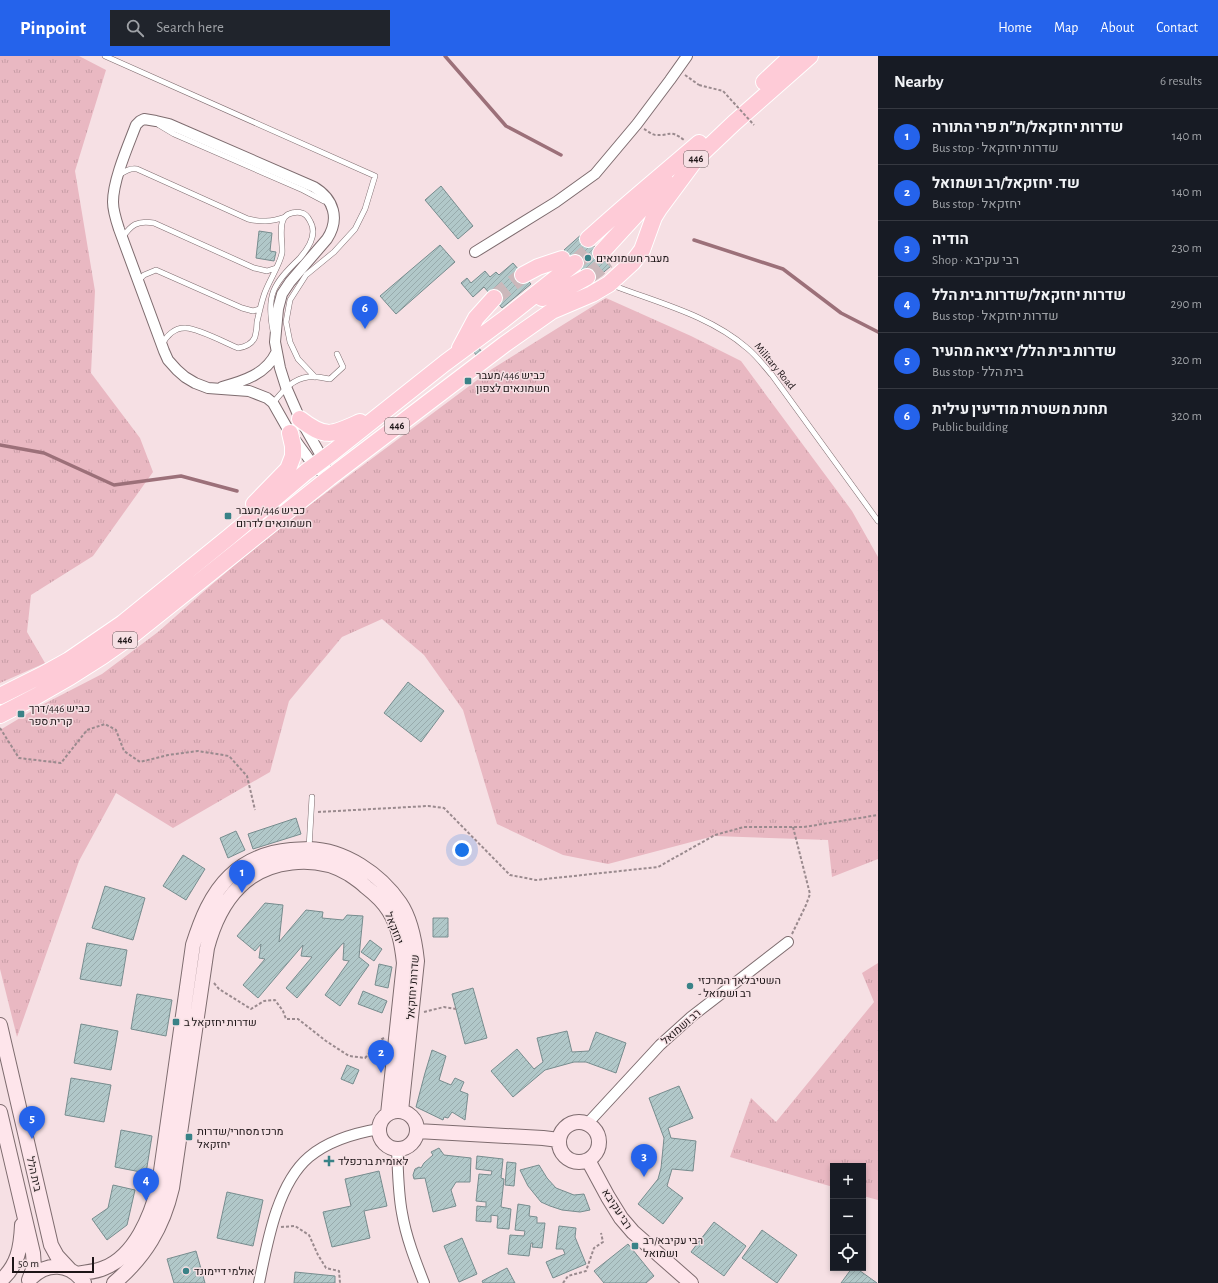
<!DOCTYPE html>
<html lang="en">
<head>
<meta charset="utf-8">
<style>
	:root { --surface:#171b24; --page:#20242c; --text:#f1f3f6; --muted:#9ea1a6; --line:#363941; --accent:#2563eb }
	body { margin:0; font-family:"Alegreya Sans",Heebo,sans-serif; background:var(--page); color:var(--text) }
	.controls { position:absolute; right:12px; bottom:12px; display:grid; overflow:hidden; border-radius:0px; box-shadow:0 2px 6px #0003 }
	.controls button { width:36px; height:36px; display:grid; place-items:center; padding:0; border:0; border-bottom:1px solid var(--line); background:var(--surface); color:var(--text); font:20px sans-serif }
	.scale { position:absolute; left:12px; bottom:10px; width:82px; box-sizing:border-box; padding-left:4px; border:2px solid #1e1618; border-top:0; font-size:11px; line-height:14px; white-space:nowrap; color:#1e1618; -webkit-text-stroke:3px #f6e0e4; paint-order:stroke }
	.you { position:absolute; left:462px; top:794px; width:14px; height:14px; margin:-10px; border:3px solid #fff; border-radius:50%; background:#1a73e8; box-shadow:0 0 0 6px #1a73e833 }
	.badge { display:grid; place-items:center; width:26px; height:26px; border-radius:50%; background:var(--accent); color:#fff; font-size:13px; font-weight:700 }
	.pin { position:absolute; translate:-50% -33px; filter:drop-shadow(0 1px 2px #0008) }
	.pin::after { content:''; position:absolute; top:21px; width:14px; height:12px; background:inherit; clip-path:polygon(0 0,100% 0,50% 100%) }
	.list { margin:0; padding:0; list-style:none }
	h2 { display:flex; justify-content:space-between; align-items:center; height:52px; margin:0; padding:0 16px; font-size:17px }
	h2 small { font-size:13px; font-weight:400; color:var(--muted) }
	.list li { display:grid; grid-template-columns:26px 1fr auto; gap:12px; align-items:center; box-sizing:border-box; height:56px; padding:0 16px; border-top:1px solid var(--line) }
	.list b { display:block; font-size:15px; white-space:nowrap }
	.list p { margin:0; font-size:13px; white-space:nowrap; color:var(--muted) }
	.list em { font-size:13px; font-style:normal; color:var(--muted) }
	.icon { flex:none; width:22px; height:22px; fill:none; stroke:currentColor; stroke-width:2; stroke-linecap:round; stroke-linejoin:round }
	.map { position:relative; flex:none; width:878px; height:1227px; overflow:hidden }
	header { display:flex; align-items:center; gap:24px; box-sizing:border-box; height:56px; padding:0 20px; background:var(--accent); color:#fff }
	header strong { font-size:19px }
	nav { display:flex; gap:22px; margin-inline-start:auto; font-size:14px }
	.search { width:280px; height:36px; background:var(--page); display:flex; align-items:center; gap:10px; box-sizing:border-box; padding:0 14px; border-radius:0px; color:var(--muted); font-size:15px }
	main { display:flex }
	aside { flex:1; background:var(--surface) }
	.map>svg:first-child { display:block }
	.grass { fill:url(#grass-tufts) }
	.lines { fill:none; stroke-linecap:round; stroke-linejoin:round }
	.stream { stroke:#9c7079; stroke-width:3.5 }
	.building { fill:url(#building-hatch); stroke:#778c8e }
	.primary-tunnel { stroke:#cbb8bb; stroke-width:16; stroke-dasharray:16 8; stroke-linecap:butt }
	.lane-casing { stroke:#7e6c6f; stroke-width:6 }
	.street-casing { stroke:#7e6c6f; stroke-width:12 }
	.secondary-casing { stroke:#7e6c6f; stroke-width:16 }
	.primary-casing { stroke:#fff; stroke-width:18 }
	.path { stroke:#9a8a8e; stroke-width:2; stroke-dasharray:3 2; stroke-linecap:butt }
	.lane { stroke:#fff; stroke-width:5 }
	.street { stroke:#fff; stroke-width:10 }
	.secondary { stroke:#fee5eb; stroke-width:14 }
	.primary { stroke:#fecbd7; stroke-width:16 }
	.path-bridge { stroke:#9a8a8e; stroke-width:2; stroke-dasharray:3 2; stroke-linecap:butt }
	.poi-dot { fill:#398287; stroke:#f6e0e4; stroke-width:1.5 }
	.labels { text-anchor:middle; dominant-baseline:central; stroke-width:3; stroke-linejoin:round; paint-order:stroke }
	.shield { fill:#f6e0e4; stroke:#5f5355; stroke-width:1 }
	.shield-label { font-size:10px; font-weight:bold; fill:#1e1618 }
	.poi-label { font-size:11px; fill:#1e1618; stroke:#f6e0e4; text-anchor:start }
	.street-label { font-size:11px; fill:#1e1618; stroke:#f6e0e4 }
</style>
</head>
<body>
<header>
<strong>Pinpoint</strong>
<div class="search"><svg class="icon" aria-label="search" viewBox="0 0 24 24"><circle cx="10" cy="10" r="6"/><path d="M15 15l6 6"/></svg>Search here</div>
<nav><a>Home</a><a>Map</a><a>About</a><a>Contact</a></nav>
</header>
<main>
<div class="map">
<svg width="878" height="1227" viewBox="0 0 878 1227">
	<defs>
		<pattern id="grass-tufts" width="24" height="20" patternUnits="userSpaceOnUse"><rect width="24" height="20" fill="#e9b8c2"/><path d="M3 7l-1-3M5 7V3M7 7l1-3M15 17l-1-3M17 17v-4M19 17l1-3" fill="none" stroke="#c79da6"/></pattern>
		<pattern id="building-hatch" width="6" height="6" patternUnits="userSpaceOnUse"><rect width="6" height="6" fill="#b1c8c9"/><path d="M-1 1l2-2M0 6l6-6M5 7l2-2" fill="none" stroke="#98abac"/></pattern>
	</defs>
	<rect width="100%" height="100%" fill="#f6e0e4"/>
	<path class="grass" d="M0,0H79L106,14L75,115L95,235L91,317L140,382L153,416L93,500L31,539L27,576L45,607L0,627Z
		M606,242L691,280L741,305L852,455L878,501V803L832,821L828,784L714,780L608,808L563,799L497,768L463,654L424,599L382,563L342,581L289,645L270,716L173,772L116,737L79,805L17,981L0,913V674L40,650L102,618L158,576L210,530L279,472L492,313Z
		M878,907V1144L863,1140V1110H833V1131L730,1101L751,1042L776,1066L874,946L862,917Z"/>
	<g class="lines">
		<path class="stream" d="M445,0L506,70L561,99
			M694,184L783,213L841,257L878,276
			M0,389L44,397L114,429L181,420L237,435"/>
	</g>
	<path class="building" d="M441,130L473,170L458,183L425,144Z
		M259,175L272,177L270,195L276,196L274,205L256,202Z
		M583,177L611,210L592,226L564,194Z
		M440,189L455,206L396,258L380,240Z
		M513,207L531,228L502,252L484,231L473,241L461,227L467,222L471,227L485,215L490,221L496,216L499,219Z
		M478,291L482,296L477,300L473,295Z
		M408,626L444,655L421,686L384,657Z
		M296,762L301,778L253,793L248,778Z
		M236,775L245,794L228,802L220,782Z
		M183,799L205,813L186,844L163,830Z
		M105,830L145,842L133,884L92,872Z
		M265,847L283,849L279,886L306,854L323,856L322,862L343,864L347,859L363,860L359,901L369,909L340,950L325,939L349,905L343,904L344,887L342,888L297,942L286,932L312,901L301,900L303,889L258,942L243,929L265,903L259,902L261,888L255,895L237,880Z
		M433,862H448V881H433Z
		M370,884L382,893L374,905L361,896Z
		M87,887L127,894L121,930L80,923Z
		M379,908L392,911L388,932L375,929Z
		M473,932L487,982L465,988L452,938Z
		M363,935L387,945L382,957L358,948Z
		M137,938L172,944L166,980L131,973Z
		M81,968L118,975L111,1014L74,1007Z
		M567,975L572,996L589,995L596,976L626,987L616,1017L586,1006H574L545,1014L513,1041L491,1015L517,993L534,1013L543,1006L537,982Z
		M432,994L446,1000L439,1024L451,1029L455,1022L464,1026L460,1035L468,1038L465,1064L452,1056L448,1062L444,1061L443,1064L416,1051L425,1017Z
		M347,1009L359,1014L353,1028L341,1023Z
		M71,1022L111,1029L104,1066L65,1059Z
		M679,1030L693,1062L668,1072L671,1082L696,1085L693,1115L672,1113L667,1130L683,1142L663,1168L638,1148L658,1123L661,1112L664,1082L649,1042Z
		M121,1074L152,1080L146,1117L115,1111Z
		M439,1092L444,1099L471,1102L470,1126H456L451,1134L456,1150L433,1156L425,1122L414,1123L413,1119L415,1113L419,1111L421,1112L424,1107L433,1099L431,1096Z
		M477,1100L503,1103L501,1122L504,1123L501,1151L511,1153L509,1173L497,1172L498,1160L491,1159V1166L476,1165L477,1150L486,1151V1146L476,1145L479,1118L491,1119L492,1115L476,1113Z
		M507,1106L516,1107L514,1130L505,1129Z
		M539,1109L547,1122L556,1132L574,1139L584,1138L590,1154L580,1156L562,1154L550,1150L541,1146L528,1130L520,1114Z
		M379,1115L387,1150L364,1155L370,1182L332,1191L323,1156L351,1150L345,1123Z
		M113,1129L135,1134L127,1169L107,1184L92,1163L108,1152Z
		M227,1136L263,1144L253,1190L217,1182Z
		M518,1148L530,1150L529,1160L537,1161V1167H545L542,1192L532,1191L533,1187H531L529,1200L508,1198L510,1179L524,1180L525,1175L515,1174Z
		M714,1166L746,1190L724,1220L691,1196Z
		M559,1170L576,1172L575,1181L586,1208L553,1222L546,1206L565,1198L563,1193H556Z
		M762,1174L797,1199L777,1227L742,1202Z
		M462,1182L477,1218L459,1226L444,1190Z
		M628,1188L654,1220L646,1227H604L594,1215Z
		M196,1195L205,1227H174L167,1203Z
		M507,1212L515,1227H483L482,1225Z
		M852,1212H856L877,1227H841Z
		M295,1216L335,1220V1227H294Z"/>
	<g class="lines">
		<path class="primary-tunnel" d="M575,207L594,190
			M587,221L597,214L607,205
			M494,242L523,219"/>
		<defs>
			<path id="lane" d="M105,0L375,120L365,153L355,173L334,196L306,219L290,244L286,266L290,286L298,303L315,321
				M159,69L174,78L303,134L324,145
				M119,119C125,115 130,112 137,113L248,163C261,166 271,166 285,161
				M122,182C131,169 137,164 154,167L254,212L267,215L276,212
				M138,225L144,219L156,214L242,252L253,255L260,253
				M612,229C658,247 709,259 747,292C757,300 764,310 772,319L878,465
				M162,289C166,280 175,271 186,272C197,272 226,287 238,292C245,291 252,288 255,281C256,277 257,271 257,266C259,257 261,248 264,239C268,226 280,209 282,197C283,188 278,168 285,161C288,157 297,155 302,157C306,158 308,161 310,165C318,178 308,193 299,203C273,228 266,239 273,275
				M273,347C283,335 292,323 308,321C315,320 323,322 330,323L343,311L337,298
				M309,792L312,741"/>
			<path id="street" d="M144,63L156,65L169,68L314,131C334,143 340,163 327,183L290,226L282,238L278,253L275,286L280,312L286,331L300,363L323,403L329,422L314,410L290,377L273,347L267,342L249,335L208,332L195,327L185,321L177,314L168,304L164,295L119,173C116,164 113,155 113,146C113,124 128,90 136,69L140,65Z
				M475,196L556,146L595,118L637,68L670,24L687,0
				M222,331C244,325 266,318 276,297
				M587,1068L660,989L691,961L788,886
				M397,1092C398,1114 398,1136 402,1157C406,1181 415,1204 424,1227
				M259,1227C267,1188 277,1128 309,1101C328,1085 355,1077 379,1073"/>
			<path id="secondary" d="M0,969L51,1189L57,1200L70,1214
				M379 1074a19 19 0 1 1 38 0a19 19 0 1 1-38 0Z
				M0,1056L33,1197L34,1211L29,1224
				M559 1086a20 20 0 1 1 40 0a20 20 0 1 1-40 0Z
				M417,1075L543,1082L559,1084
				M588,1104L608,1141L621,1162L633,1176L691,1227
				M76,1218C85,1216 96,1216 104,1212C135,1200 151,1160 159,1129L193,889C201,864 211,838 230,820C247,804 268,796 291,794C297,794 303,793 309,793C345,794 380,818 400,847C411,863 415,886 417,905L401,1055
				M30,1223C46,1206 70,1206 84,1227
				M0,1225C18,1210 21,1191 22,1169
				M114,1227C145,1201 163,1171 172,1132L207,892C213,869 222,848 239,831C266,803 316,798 349,818C355,822 361,826 366,831C375,838 383,845 389,855C399,871 402,889 404,907L388,1058"/>
			<path id="primary" d="M764,26L792,0
				M588,183C624,150 662,119 699,87
				M601,197L666,126
				M523,219L538,211L562,203
				M542,242L567,232L587,221
				M460,292L476,262L494,242
				M300,363C326,383 332,379 360,366
				M254,448L288,413L293,400V390L290,377
				M0,640L42,619L69,604L123,567L229,481L306,416L333,396L445,307L503,264L575,207
				M0,659C47,636 92,609 134,578L329,422L505,288L552,255L592,238L609,228L633,206L642,194L654,161L659,153L696,103L734,67L810,0"/>
		</defs>
		<use href="#lane" class="lane-casing"/>
		<use href="#street" class="street-casing"/>
		<use href="#secondary" class="secondary-casing"/>
		<use href="#primary" class="primary-casing"/>
		<path class="path" d="M685,19L699,29
			M644,73C648,75 652,79 656,79C670,80 670,73 684,84
			M0,672L19,702L61,707L87,674L105,668L116,674L124,695L140,706L168,699L198,695L229,700L247,720L255,754
			M318,756L428,750L444,752L510,819L536,824L658,811L715,779L744,771H804L878,759
			M792,878L806,849L810,838L793,771
			M214,927L219,933L251,953L264,945L275,944L283,955L286,963H298L326,985L349,1000L365,1002L382,983L384,982
			M424,956L444,951L456,953
			M281,1171L295,1170L309,1179L318,1199L326,1212L339,1215L340,1227
			M563,1227L568,1220L586,1215L594,1192L603,1186L601,1177"/>
		<use href="#lane" class="lane"/>
		<use href="#street" class="street"/>
		<use href="#secondary" class="secondary"/>
		<use href="#primary" class="primary"/>
		<path class="path-bridge" d="M699,29L723,35L754,69"/>
	</g>
	<g class="poi-dot">
		<circle cx="588" cy="202" r="4"/>
		<rect x="464" y="321" width="8" height="8" rx="2"/>
		<rect x="224" y="456" width="8" height="8" rx="2"/>
		<rect x="17" y="654" width="8" height="8" rx="2"/>
		<circle cx="690" cy="930" r="4"/>
		<rect x="172" y="962" width="8" height="8" rx="2"/>
		<rect x="185" y="1077" width="8" height="8" rx="2"/>
		<path d="M327 1099h4v4h4v4h-4v4h-4v-4h-4v-4h4z"/>
		<rect x="631" y="1186" width="8" height="8" rx="2"/>
		<circle cx="186" cy="1215" r="4"/>
	</g>
	<g class="labels">
		<g class="shield">
			<rect x="684" y="95" width="24" height="16" rx="3"/>
			<rect x="385" y="362" width="24" height="16" rx="3"/>
			<rect x="113" y="576" width="24" height="16" rx="3"/>
		</g>
		<g class="shield-label">
			<text x="696" y="103">446</text>
			<text x="397" y="370">446</text>
			<text x="125" y="584">446</text>
		</g>
		<g class="poi-label">
			<text x="596" y="202">מעבר חשמונאים</text>
			<text x="476" y="319">כביש 446/מעבר<tspan x="476" dy="13">חשמונאים לצפון</tspan></text>
			<text x="236" y="454">כביש 446/מעבר<tspan x="236" dy="13">חשמונאים לדרום</tspan></text>
			<text x="29" y="652">כביש 446/דרך<tspan x="29" dy="13">קרית ספר</tspan></text>
			<text x="698" y="924">השטיבלאך המרכזי<tspan x="698" dy="13">- רב ושמואל</tspan></text>
			<text x="184" y="966">שדרות יחזקאל ב</text>
			<text x="197" y="1075">מרכז מסחרי/שדרות<tspan x="197" dy="13">יחזקאל</tspan></text>
			<text x="338" y="1105">לאומית ברכפלד</text>
			<text x="643" y="1184">רבי עקיבא/רב<tspan x="643" dy="13">ושמואל</tspan></text>
			<text x="194" y="1215">אולמי דיימונד</text>
		</g>
		<g class="street-label">
			<text transform="translate(775 310) rotate(50)">Military Road</text>
			<text transform="translate(394 872) rotate(69)">יחזקאל</text>
			<text transform="translate(413 931) rotate(-86)">שדרות יחזקאל</text>
			<text transform="translate(681 971) rotate(-41)">רב ושמואל</text>
			<text transform="translate(34 1118) rotate(77)">בית הלל</text>
			<text transform="translate(617 1153) rotate(57)">רבי עקיבא</text>
		</g>
	</g>
</svg>
<div class="controls">
<button>+</button>
<button>−</button>
<button><svg class="icon" aria-label="locate" viewBox="0 0 24 24"><circle cx="12" cy="12" r="6"/><path d="M12 2v4M12 18v4M2 12h4M18 12h4"/></svg></button>
</div>
<div class="scale">50 m</div>
<div class="you"></div>
<div class="pin badge" style="left:242px;top:837px">1</div>
<div class="pin badge" style="left:381px;top:1017px">2</div>
<div class="pin badge" style="left:644px;top:1121px">3</div>
<div class="pin badge" style="left:146px;top:1145px">4</div>
<div class="pin badge" style="left:32px;top:1083px">5</div>
<div class="pin badge" style="left:365px;top:273px">6</div>
</div>
<aside>
<h2>Nearby<small>6 results</small></h2>
<ul class="list">
<li><span class="badge">1</span><div><b>שדרות יחזקאל/ת״ת פרי התורה</b><p>Bus stop · שדרות יחזקאל</p></div><em>140 m</em></li>
<li><span class="badge">2</span><div><b>שד. יחזקאל/רב ושמואל</b><p>Bus stop · יחזקאל</p></div><em>140 m</em></li>
<li><span class="badge">3</span><div><b>הודיה</b><p>Shop · רבי עקיבא</p></div><em>230 m</em></li>
<li><span class="badge">4</span><div><b>שדרות יחזקאל/שדרות בית הלל</b><p>Bus stop · שדרות יחזקאל</p></div><em>290 m</em></li>
<li><span class="badge">5</span><div><b>שדרות בית הלל/ יציאה מהעיר</b><p>Bus stop · בית הלל</p></div><em>320 m</em></li>
<li><span class="badge">6</span><div><b>תחנת משטרת מודיעין עילית</b><p>Public building</p></div><em>320 m</em></li>
</ul>
</aside>
</main>
</body>
</html>
